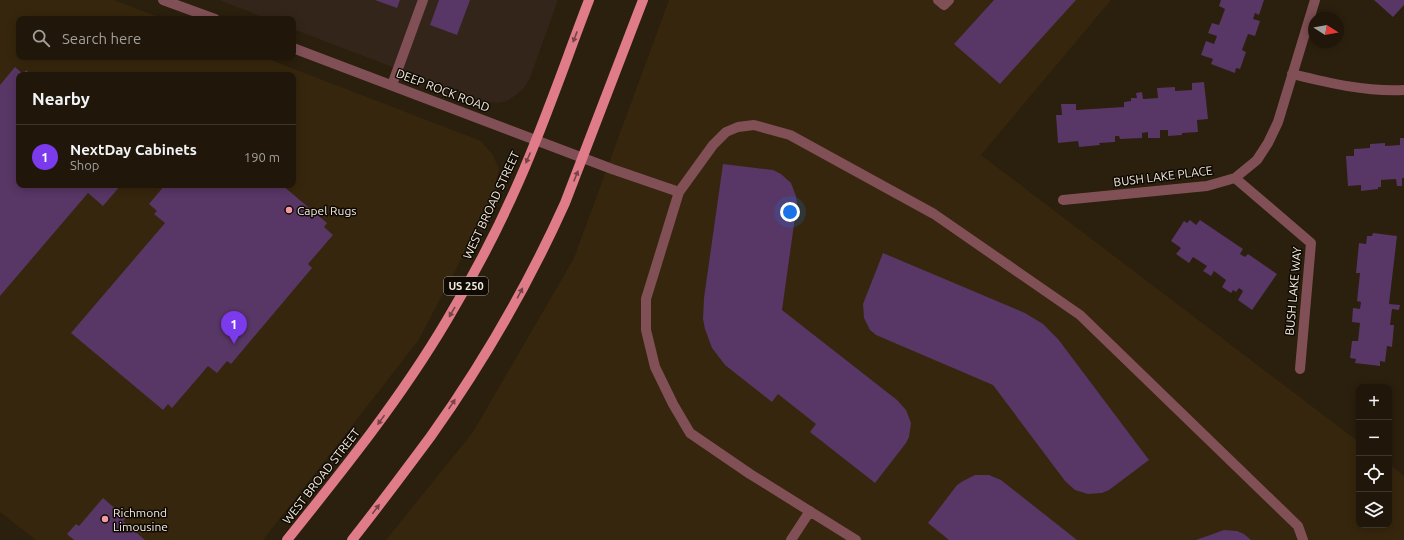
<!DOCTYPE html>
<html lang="en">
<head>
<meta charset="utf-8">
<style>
	:root { --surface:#20170a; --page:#282013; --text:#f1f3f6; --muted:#a29f9c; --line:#3d362b; --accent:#7c3aed }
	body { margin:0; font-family:Ubuntu,sans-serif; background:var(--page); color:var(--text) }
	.controls { position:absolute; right:12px; bottom:12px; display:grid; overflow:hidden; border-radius:8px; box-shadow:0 2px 10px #0003 }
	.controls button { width:36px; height:36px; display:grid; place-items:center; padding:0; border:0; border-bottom:1px solid var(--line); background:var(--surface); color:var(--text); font:20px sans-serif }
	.compass { position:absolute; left:1308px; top:12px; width:36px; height:36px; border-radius:50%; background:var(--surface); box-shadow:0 2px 10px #0003; rotate:101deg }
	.you { position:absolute; left:790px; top:212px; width:14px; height:14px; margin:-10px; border:3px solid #fff; border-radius:50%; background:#1a73e8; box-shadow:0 0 0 6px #1a73e833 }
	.badge { display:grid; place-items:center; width:26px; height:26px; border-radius:50%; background:var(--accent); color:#fff; font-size:13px; font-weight:700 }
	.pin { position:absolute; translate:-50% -33px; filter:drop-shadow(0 1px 2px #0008) }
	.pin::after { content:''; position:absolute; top:21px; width:14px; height:12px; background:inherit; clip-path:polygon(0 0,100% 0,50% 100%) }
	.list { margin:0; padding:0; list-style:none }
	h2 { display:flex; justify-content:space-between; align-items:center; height:52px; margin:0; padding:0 16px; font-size:17px }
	h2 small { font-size:13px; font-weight:400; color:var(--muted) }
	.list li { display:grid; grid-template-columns:26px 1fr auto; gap:12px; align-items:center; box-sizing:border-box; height:64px; padding:0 16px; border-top:1px solid var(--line) }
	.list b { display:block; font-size:15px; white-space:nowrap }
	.list p { margin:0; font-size:13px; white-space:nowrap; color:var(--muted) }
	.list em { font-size:13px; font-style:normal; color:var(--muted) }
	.icon { flex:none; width:22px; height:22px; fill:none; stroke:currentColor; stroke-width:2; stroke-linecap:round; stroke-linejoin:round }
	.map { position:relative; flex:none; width:1404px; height:540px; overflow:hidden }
	.search { position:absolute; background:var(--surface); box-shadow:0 2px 10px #0003; left:16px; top:16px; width:280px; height:44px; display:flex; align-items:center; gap:10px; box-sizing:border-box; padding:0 14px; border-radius:8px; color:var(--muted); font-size:15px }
	.panel { position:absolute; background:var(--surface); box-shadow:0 2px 10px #0003; left:16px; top:72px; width:280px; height:116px; border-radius:8px }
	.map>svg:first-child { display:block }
	.built { fill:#36260d; fill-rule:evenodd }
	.industrial { fill:#34251a }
	.building { fill:#583665 }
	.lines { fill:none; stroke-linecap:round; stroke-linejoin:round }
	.minor { stroke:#815056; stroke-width:10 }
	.major { stroke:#e07c8a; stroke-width:10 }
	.oneway { fill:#784347 }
	.poi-dot { fill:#f49aa2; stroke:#0f0a04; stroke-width:1.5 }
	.labels { text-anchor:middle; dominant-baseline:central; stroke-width:3; stroke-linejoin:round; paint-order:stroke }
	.shield { fill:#0f0a04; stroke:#afa89d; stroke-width:1 }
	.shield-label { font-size:11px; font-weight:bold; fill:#f3ebdf }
	.street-label { font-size:12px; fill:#f3ebdf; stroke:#0f0a04 }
	.poi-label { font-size:12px; fill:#f3ebdf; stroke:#0f0a04; text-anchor:start }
</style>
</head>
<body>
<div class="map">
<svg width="1404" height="540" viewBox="0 0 1404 540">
	<rect width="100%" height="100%" fill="#2b1f0d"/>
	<path class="built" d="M0,0H114L164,19H19V57H263L481,141L493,155L499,169L491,203L418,341L263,540H36L0,512ZM19,75H293V185H19Z
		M669,0H1111L981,155L1359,442V525H1389V464L1404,476V540H386L473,432L574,258Z"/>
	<path class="industrial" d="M219,0H558L530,78L524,88L516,95L507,101L498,103L481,101L293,29V19H268Z"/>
	<path class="building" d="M375,0H400L397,8Z
		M439,0H470L457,35L430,25Z
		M994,0H1076L1000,84L954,44Z
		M1221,0H1264L1259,15L1255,13L1253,19L1260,21L1255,36L1248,34L1242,50L1246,52L1240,69L1236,68L1235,73L1211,64L1213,59L1201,55L1206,41L1214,44L1217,36L1208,33L1212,23L1219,25L1225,9L1219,6Z
		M1374,0H1404V5L1393,17Z
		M15,67L23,74L26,70L31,75H19V185H121L103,206L88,193L0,296V85Z
		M1204,82L1208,119L1197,120L1198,132L1182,133V135L1168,136V130H1160V138H1148V132L1142,133V138L1120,139L1119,136H1115V142L1099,143L1100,145L1079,147L1078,141L1058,143L1056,115H1062L1061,104H1076V110L1124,107V102L1131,101V98H1137L1136,93L1142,92L1143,99L1158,98L1157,88L1175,87V91L1192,90V83Z
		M1400,138H1404V178H1402V186H1397L1396,179L1381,180V187H1378V189L1361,191V185L1348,186L1346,156H1354V149L1370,148V144L1385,143V146L1400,145Z
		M723,164L773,170L781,174L791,183L796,196L797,203L782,310L897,400L906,410L911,423L909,437L906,443L875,483L810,432L816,424L778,394L772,402L725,365L712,348L705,329L703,319L704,298Z
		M165,185H282L327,223L324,227L333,235L308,264L312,268L231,364L227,361L217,373L208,366L172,408L168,404L163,410L71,333L165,223L154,214L157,211L149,204Z
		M1190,220L1196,225L1200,220L1243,249L1240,254L1245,257L1248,254L1277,274L1252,310L1238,300L1243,291L1239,288L1236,292L1233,290L1231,293L1222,287L1226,280L1214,271L1211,276L1203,271L1207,266L1193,257L1189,263L1176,254L1181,248L1171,241L1184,221L1187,223Z
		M1373,233L1397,236L1389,304L1400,305L1399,310L1392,309L1390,325H1394L1392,347L1387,346L1385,362L1380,361V366L1355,363L1356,359L1350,358L1352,341H1358L1360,323L1352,322L1353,308L1360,309L1361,302L1357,301L1360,273H1356L1359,243L1366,244L1367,236H1372Z
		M883,253L1025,313L1043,324L1058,339L1149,460L1109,490L1102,493L1088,494L1075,490L1065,481L993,385L876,335L870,330L864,318L863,304Z
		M975,475H989L1001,480L1077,540H949L928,523L957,485L963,481Z
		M103,498L126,518L123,521L145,540H74L67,534L76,524L79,526Z
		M1224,530L1237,531L1244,534L1251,540H1196Z"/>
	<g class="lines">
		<path class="minor" d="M163,0L215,19
			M938,0L944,5L949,0
			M293,48L612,169L679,192
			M1292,74C1329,83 1366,92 1404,90
			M392,85L423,0
			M1235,178L1311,243L1300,369
			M1063,200L1207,186L1235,178L1257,160L1268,143L1278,122L1315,0
			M791,540L810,511
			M856,540L750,474L690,433L673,404L655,367L646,330V299L679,192L713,145L726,132L738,127L754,125L790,135L934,214L1080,315L1298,526L1303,540"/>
		<path class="major" d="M287,540C344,469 401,398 447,320C474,275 498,229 519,181C545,122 566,60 589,0
			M352,540C379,506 405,471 431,436C483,363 528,285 565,203L643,0"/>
	</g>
	<defs><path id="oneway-solid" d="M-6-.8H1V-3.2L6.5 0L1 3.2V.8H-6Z"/></defs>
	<g class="oneway">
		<use href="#oneway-solid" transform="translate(575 37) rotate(111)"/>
		<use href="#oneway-solid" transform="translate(528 158) rotate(113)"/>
		<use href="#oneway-solid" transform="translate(576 176) rotate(-68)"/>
		<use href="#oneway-solid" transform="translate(520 293) rotate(-62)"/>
		<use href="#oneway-solid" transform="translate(452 312) rotate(120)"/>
		<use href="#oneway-solid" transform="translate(452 404) rotate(-56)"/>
		<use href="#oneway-solid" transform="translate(381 420) rotate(126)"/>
		<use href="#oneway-solid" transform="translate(376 509) rotate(-53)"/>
	</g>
	<g class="poi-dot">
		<circle cx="289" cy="210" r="4"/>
		<circle cx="105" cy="519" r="4"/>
	</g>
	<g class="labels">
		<rect class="shield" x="444" y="277" width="44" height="18" rx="3"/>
		<g class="shield-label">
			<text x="466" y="286">US 250</text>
		</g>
		<g class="street-label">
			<text transform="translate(443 90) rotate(21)">DEEP ROCK ROAD</text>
			<text transform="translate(1163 176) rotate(-7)">BUSH LAKE PLACE</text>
			<text transform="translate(491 205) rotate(-65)">WEST BROAD STREET</text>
			<text transform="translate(1293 291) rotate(-85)">BUSH LAKE WAY</text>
			<text transform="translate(321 476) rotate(-52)">WEST BROAD STREET</text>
		</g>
		<g class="poi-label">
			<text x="297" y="210">Capel Rugs</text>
			<text x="113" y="512">Richmond<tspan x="113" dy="14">Limousine</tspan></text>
		</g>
	</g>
</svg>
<div class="controls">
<button>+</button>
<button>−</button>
<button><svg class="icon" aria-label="locate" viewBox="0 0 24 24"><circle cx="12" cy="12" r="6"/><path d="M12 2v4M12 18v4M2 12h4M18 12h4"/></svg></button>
<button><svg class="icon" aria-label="layers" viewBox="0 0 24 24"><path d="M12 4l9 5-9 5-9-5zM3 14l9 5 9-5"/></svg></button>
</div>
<svg class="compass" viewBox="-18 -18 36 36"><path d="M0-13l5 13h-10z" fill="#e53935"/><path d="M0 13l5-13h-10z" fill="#a29f9c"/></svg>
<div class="you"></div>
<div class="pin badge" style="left:234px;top:344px">1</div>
<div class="search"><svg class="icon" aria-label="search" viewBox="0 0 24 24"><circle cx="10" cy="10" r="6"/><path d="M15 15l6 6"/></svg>Search here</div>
<section class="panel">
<h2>Nearby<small></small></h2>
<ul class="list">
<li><span class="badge">1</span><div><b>NextDay Cabinets</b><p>Shop</p></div><em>190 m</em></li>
</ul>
</section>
</div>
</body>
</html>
